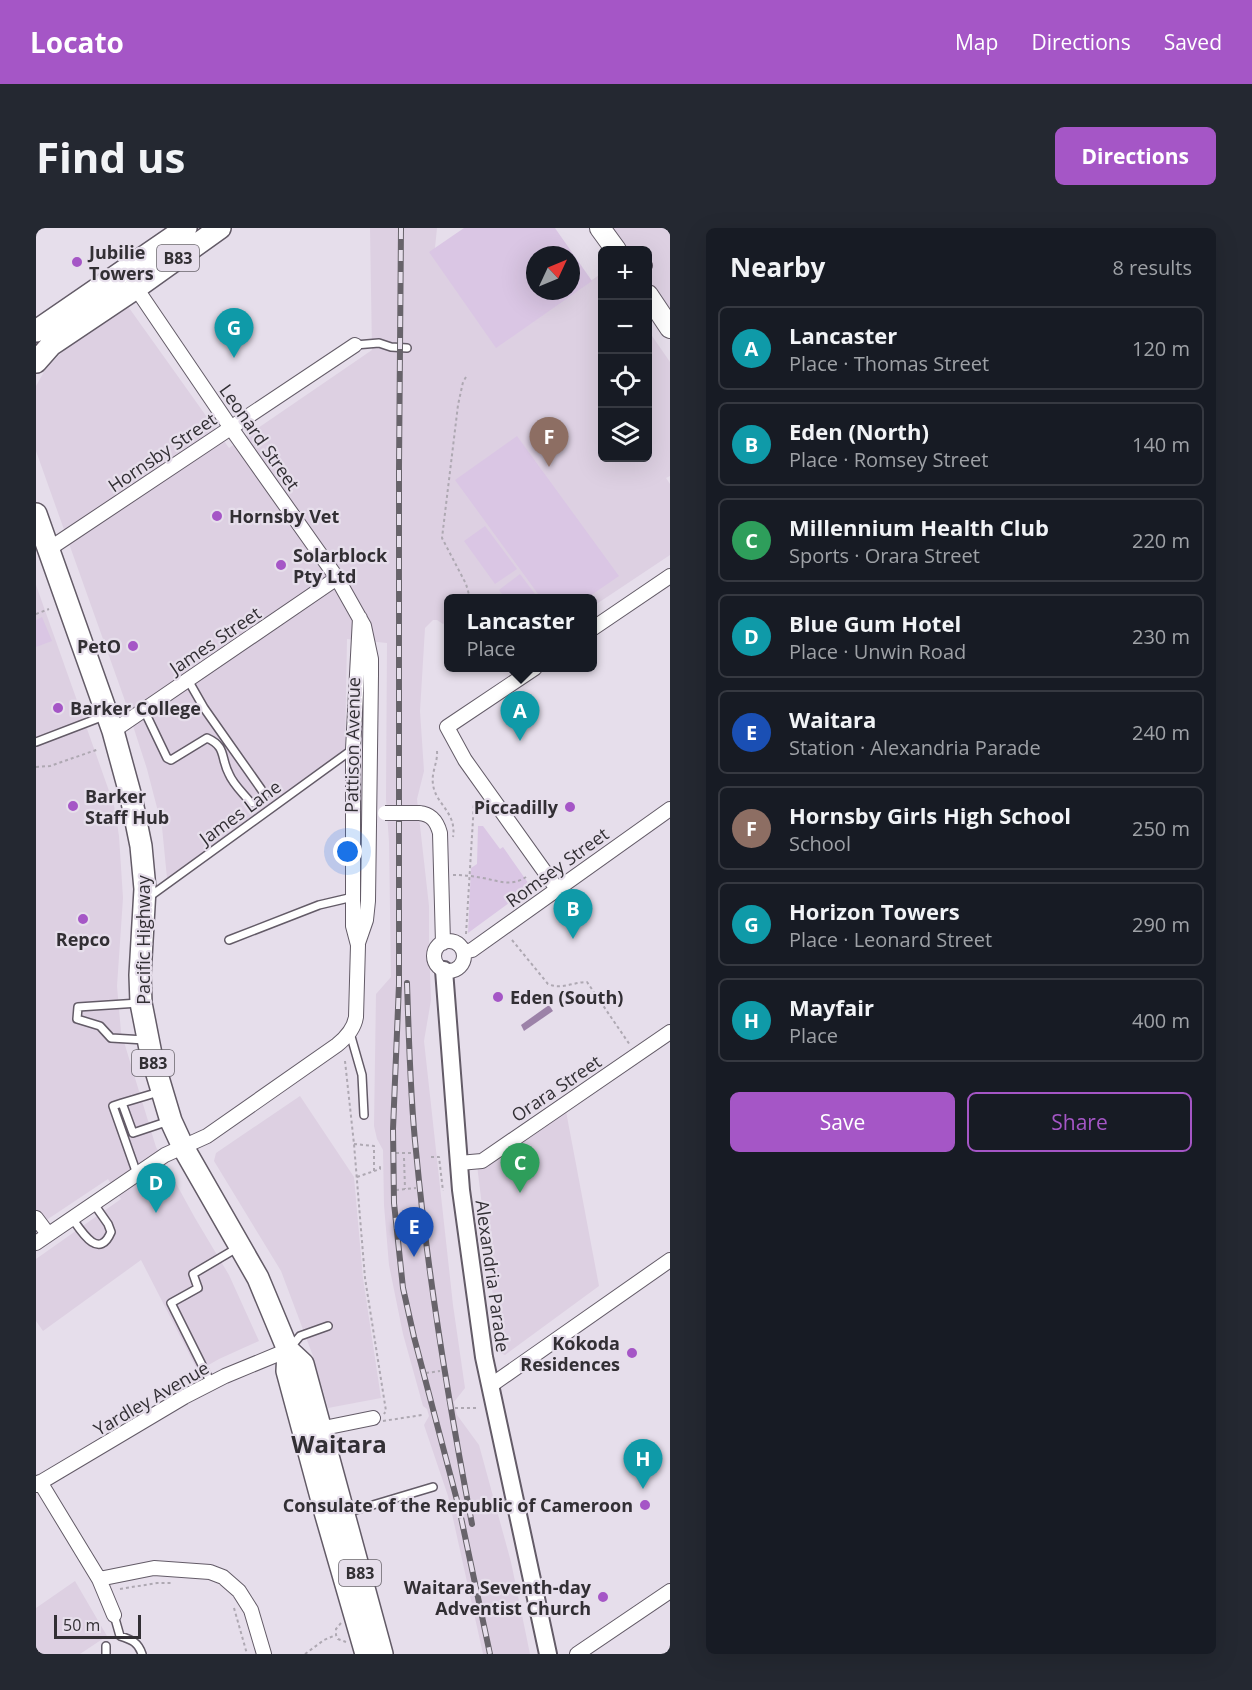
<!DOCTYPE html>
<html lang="en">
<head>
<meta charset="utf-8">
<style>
	:root { --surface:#171b24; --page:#242831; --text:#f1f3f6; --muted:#9ea1a6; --line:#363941; --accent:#a556c6 }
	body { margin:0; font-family:"Open Sans",sans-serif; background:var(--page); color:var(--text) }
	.controls { position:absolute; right:18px; top:18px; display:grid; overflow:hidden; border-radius:9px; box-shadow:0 6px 24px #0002 }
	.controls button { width:54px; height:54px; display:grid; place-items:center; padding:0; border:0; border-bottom:2px solid var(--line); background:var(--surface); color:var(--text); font:30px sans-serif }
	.compass { position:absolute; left:490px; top:18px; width:54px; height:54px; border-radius:50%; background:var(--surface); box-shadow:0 6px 24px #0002; rotate:46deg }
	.scale { position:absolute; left:18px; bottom:15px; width:87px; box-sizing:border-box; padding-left:6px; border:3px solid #322f34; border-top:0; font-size:16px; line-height:21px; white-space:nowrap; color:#322f34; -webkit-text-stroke:4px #e6deeb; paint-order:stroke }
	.you { position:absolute; left:312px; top:624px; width:21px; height:21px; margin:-15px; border:4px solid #fff; border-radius:50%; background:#1a73e8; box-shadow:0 0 0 9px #1a73e833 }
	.badge { display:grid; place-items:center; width:39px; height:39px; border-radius:50%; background:var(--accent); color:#fff; font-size:20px; font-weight:700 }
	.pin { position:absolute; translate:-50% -50px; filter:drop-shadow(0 2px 3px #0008) }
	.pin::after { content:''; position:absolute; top:32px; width:21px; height:18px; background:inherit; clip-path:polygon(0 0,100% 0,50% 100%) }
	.popup { position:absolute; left:408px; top:366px; width:153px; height:78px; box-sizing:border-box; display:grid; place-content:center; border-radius:9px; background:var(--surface); filter:drop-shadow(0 2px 4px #0005); font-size:20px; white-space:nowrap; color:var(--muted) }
	.popup b { font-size:22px; color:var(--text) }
	.popup::after { content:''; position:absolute; left:50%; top:100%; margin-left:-12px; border:12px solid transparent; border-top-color:var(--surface) }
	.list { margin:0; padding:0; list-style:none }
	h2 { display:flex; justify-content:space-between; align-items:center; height:78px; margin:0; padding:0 24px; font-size:26px }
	h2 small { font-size:20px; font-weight:400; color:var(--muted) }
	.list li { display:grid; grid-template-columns:39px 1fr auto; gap:18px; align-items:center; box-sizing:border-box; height:84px; margin:0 12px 12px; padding:0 12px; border:2px solid var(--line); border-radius:9px }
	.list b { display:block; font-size:22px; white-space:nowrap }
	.list p { margin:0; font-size:20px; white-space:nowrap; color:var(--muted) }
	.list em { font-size:20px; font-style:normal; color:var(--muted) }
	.actions { display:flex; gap:12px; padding:18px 24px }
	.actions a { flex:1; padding:14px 0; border:2px solid var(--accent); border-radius:9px; text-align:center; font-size:21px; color:var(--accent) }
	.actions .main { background:var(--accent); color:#fff }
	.icon { flex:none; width:33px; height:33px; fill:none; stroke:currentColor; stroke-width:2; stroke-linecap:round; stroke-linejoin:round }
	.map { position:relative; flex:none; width:634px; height:1426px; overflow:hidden; border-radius:9px }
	header { display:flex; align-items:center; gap:36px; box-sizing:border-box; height:84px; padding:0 30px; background:var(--accent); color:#fff }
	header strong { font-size:28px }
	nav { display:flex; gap:33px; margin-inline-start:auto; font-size:21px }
	.intro { display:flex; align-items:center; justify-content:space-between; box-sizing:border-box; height:144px; padding:0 36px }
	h1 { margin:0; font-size:42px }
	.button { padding:15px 27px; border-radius:9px; background:var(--accent); color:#fff; font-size:21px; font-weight:700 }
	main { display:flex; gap:36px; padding:0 36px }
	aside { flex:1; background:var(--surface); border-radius:9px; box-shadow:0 6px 24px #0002 }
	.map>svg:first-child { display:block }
	.built { fill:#ddd0e2 }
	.green { fill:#dac6e4; fill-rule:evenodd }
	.water { fill:#9c82a8 }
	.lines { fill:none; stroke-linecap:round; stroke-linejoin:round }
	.service-casing { stroke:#635b67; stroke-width:10 }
	.minor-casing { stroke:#635b67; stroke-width:16 }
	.tertiary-casing { stroke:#635b67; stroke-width:20 }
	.secondary-casing { stroke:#635b67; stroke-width:22 }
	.primary-casing { stroke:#635b67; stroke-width:24 }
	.path { stroke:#aea8b2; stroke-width:2; stroke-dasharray:3 3; stroke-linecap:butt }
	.service { stroke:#fff; stroke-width:7 }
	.minor { stroke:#fff; stroke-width:14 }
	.tertiary { stroke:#fff; stroke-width:16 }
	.secondary { stroke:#fff; stroke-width:20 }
	.primary { stroke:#fff; stroke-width:21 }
	.rail-casing { stroke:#67636a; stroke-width:6 }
	.rail { stroke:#e6deeb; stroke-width:4; stroke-dasharray:11; stroke-linecap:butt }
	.minor-bridge-casing { stroke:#635b67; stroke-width:16; stroke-linecap:butt }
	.minor-bridge { stroke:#fff; stroke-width:14 }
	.poi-dot { fill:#a556c6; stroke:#e6deeb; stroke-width:2 }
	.labels { text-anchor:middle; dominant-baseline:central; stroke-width:4.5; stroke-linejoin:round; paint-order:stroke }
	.shield { fill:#e6deeb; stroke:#68646b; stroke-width:1.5 }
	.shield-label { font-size:16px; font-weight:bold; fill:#322f34 }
	.poi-label { font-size:18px; font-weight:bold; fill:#322f34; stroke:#e6deeb; text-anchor:start }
	.street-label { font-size:18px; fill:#322f34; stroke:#e6deeb }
	.district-label { font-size:24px; font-weight:bold; fill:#322f34; stroke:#e6deeb }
</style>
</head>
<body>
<header>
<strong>Locato</strong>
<nav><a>Map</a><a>Directions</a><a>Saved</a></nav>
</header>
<div class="intro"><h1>Find us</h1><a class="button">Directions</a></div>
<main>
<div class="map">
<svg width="634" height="1426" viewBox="0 0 634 1426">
	<rect width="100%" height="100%" fill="#e6deeb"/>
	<path class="built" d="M334,0H401L398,30L460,119L566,45V230H612V102L634,134V248L630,250L634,256V327L556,379V370H412V398L410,394L407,396L401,392H397L389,400L384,483L388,543L381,571L393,678V718L395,772L388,813L417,1077L429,1160L418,1174L421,1187L443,1217L475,1334L494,1426H447L412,1268L388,1197L393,1188L391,1181L387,1178L367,1106L353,1037L348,977L347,922L341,911L338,898L340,766L355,749L353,614L350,571L351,415L311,411L309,523L131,650L126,599L111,541L88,470L0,223V158L9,142L31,119L91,77L193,220L336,122Z
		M576,0H634V84L612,52V22H591Z
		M0,357L78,577L83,608L87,670L81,758L85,804L120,919L159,990L193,1047L223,1113L183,1131L162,1143L105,1032L7,1103L0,1093V1031L85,971L72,951L0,999Z
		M264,868L318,949L327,1050L345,1170L292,1180L277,1128L245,1043L178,933L180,925Z
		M529,878L563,1058L469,1127L464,1125L441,937Z
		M39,1353L71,1408L44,1426H0V1380Z"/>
	<path class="green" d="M428,0H519L556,53L460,120L393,24ZM499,27H535V63H499Z
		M481,208L583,348L551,370H505L419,252Z
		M449,298L481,341L459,356L428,313Z
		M484,346L502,370H469L463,362Z
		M6,389L16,413L0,419V392Z
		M442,598H447L464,621L467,619L495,659L432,705L435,640L441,636Z"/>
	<path class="water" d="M513,777L517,783L488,803L485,797Z"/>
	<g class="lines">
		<defs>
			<path id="service" d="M612,38V37
				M319,117L343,115L355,119L371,120
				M108,482L131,530L135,532L171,510C191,519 184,529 193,546C197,556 207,565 214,574L217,575L221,574L229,567L225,561L168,480L152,452
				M0,514L68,488
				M113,669L317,521
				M193,712L283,677L317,669
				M103,775L42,779L41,791L64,798L75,810L109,812
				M314,805L326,847L328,887
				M123,864L86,875L97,905L133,893
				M86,875L77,878L101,946
				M36,990C45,1003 63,1033 75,1004L72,996L58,976
				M254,1120L264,1108L292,1098
				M175,1155L135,1075L162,1060L157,1046L201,1020
				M310,1285L397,1259
				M78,1387L84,1408C96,1412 102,1414 106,1426
				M70,1426V1418"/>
			<path id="minor" d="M100,60L195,200L301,350L328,398L335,431V447L332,673L330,692L322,715
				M13,321L319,117
				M556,401L634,348
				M499,440L411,499L429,532L521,661
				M77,503L301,350
				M383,585C396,586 401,594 404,605L407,715
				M398 728a15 15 0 1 1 30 0a15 15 0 1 1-30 0Z
				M428,724L436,722L634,581
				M423,935L446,933L634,804
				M0,990L12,1006
				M0,1015L129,927L171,908L301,817C311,809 318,801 320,789L322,717L317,698V521L324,390
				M454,1158L634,1032
				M278,1202L337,1190
				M4,1254L63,1351L78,1387
				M0,1257L148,1169L189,1148L252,1122
				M63,1351L118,1340L174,1344L187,1349L203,1363L215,1382L228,1426
				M541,1426L634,1363"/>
			<path id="tertiary" d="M408,742L425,962L448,1129L512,1426"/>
			<path id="secondary" d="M564,0L580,22
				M612,67L634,100"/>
			<path id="primary" d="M0,103L150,0
				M0,134L15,117L100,60L184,0
				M0,286L77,503L95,569L105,618L109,661L104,747L105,775L115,826L135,893L147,919L222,1050L252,1122L267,1136L346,1426
				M252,1122L251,1143L289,1284L330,1426"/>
		</defs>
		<use href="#service" class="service-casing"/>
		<use href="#minor" class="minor-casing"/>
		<use href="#tertiary" class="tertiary-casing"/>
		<use href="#secondary" class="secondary-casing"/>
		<use href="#primary" class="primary-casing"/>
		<path class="path" d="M430,149L427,154L422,177L406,310L430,356L434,370
			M0,386L13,381
			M401,523C402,534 395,545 397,556C399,576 421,584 417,609
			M0,539L14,538L63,521
			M417,647C427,647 437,648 447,650C463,653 475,659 490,649
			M430,706L438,575
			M476,712L512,756C526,762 537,754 551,754L594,817
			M309,833L318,916L329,1050L350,1183L348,1186
			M318,916L338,918V943
			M360,925H377
			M395,929H403L407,963
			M368,930L369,961
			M321,949L344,941V936
			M360,962L380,960
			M390,1145L404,1143
			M419,1180H443
			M347,1193L386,1187
			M84,1361L121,1355H136
			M198,1380L211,1426
			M305,1395L300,1401V1407L302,1411L310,1414
			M269,1426L288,1412L300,1407"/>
		<use href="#service" class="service"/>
		<use href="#minor" class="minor"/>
		<use href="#tertiary" class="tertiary"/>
		<use href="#secondary" class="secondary"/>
		<use href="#primary" class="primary"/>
		<defs>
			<path id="rail" d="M365,0L363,240V756L357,901L358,975L367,1060L378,1109L423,1280L454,1426
				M371,755C373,811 374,867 380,923C392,1050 412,1172 436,1296"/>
		</defs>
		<use href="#rail" class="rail-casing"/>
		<use href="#rail" class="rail"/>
		<defs>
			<path id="minor-bridge" d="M349,585H383"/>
		</defs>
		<use href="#minor-bridge" class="minor-bridge-casing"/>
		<use href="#minor-bridge" class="minor-bridge"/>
	</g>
	<g class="poi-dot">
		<circle cx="41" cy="34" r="6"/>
		<circle cx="181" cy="288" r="6"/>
		<circle cx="245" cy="337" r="6"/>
		<circle cx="97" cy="418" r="6"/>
		<circle cx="22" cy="480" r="6"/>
		<circle cx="37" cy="578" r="6"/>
		<circle cx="534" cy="579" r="6"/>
		<circle cx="47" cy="691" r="6"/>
		<circle cx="462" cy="769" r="6"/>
		<circle cx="596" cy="1125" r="6"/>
		<circle cx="609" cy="1277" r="6"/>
		<circle cx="567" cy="1369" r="6"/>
	</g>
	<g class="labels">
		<g class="shield">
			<rect x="121" y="17" width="42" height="26" rx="4.5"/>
			<rect x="96" y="822" width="42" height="26" rx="4.5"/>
			<rect x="303" y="1332" width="42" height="26" rx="4.5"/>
		</g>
		<g class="shield-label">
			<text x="142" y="30">B83</text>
			<text x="117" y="835">B83</text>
			<text x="324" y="1345">B83</text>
		</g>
		<g class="poi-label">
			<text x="53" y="24">Jubilie<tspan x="53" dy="21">Towers</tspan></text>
			<text x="193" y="288">Hornsby Vet</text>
			<text x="257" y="327">Solarblock<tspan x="257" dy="21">Pty Ltd</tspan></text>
			<text x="85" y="418" text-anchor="end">PetO</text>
			<text x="34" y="480">Barker College</text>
			<text x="49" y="568">Barker<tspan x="49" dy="21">Staff Hub</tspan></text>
			<text x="522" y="579" text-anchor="end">Piccadilly</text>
			<text x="47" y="711" text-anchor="middle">Repco</text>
			<text x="474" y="769">Eden (South)</text>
			<text x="584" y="1115" text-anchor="end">Kokoda<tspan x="584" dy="21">Residences</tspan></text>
			<text x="597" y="1277" text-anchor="end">Consulate of the Republic of Cameroon</text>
			<text x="555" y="1359" text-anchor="end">Waitara Seventh-day<tspan x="555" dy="21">Adventist Church</tspan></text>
		</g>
		<g class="street-label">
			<text transform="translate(224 209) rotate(55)">Leonard Street</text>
			<text transform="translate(126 224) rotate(-34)">Hornsby Street</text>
			<text transform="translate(179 412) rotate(-34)">James Street</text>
			<text transform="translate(316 517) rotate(-89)">Pattison Avenue</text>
			<text transform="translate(204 584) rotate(-36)">James Lane</text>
			<text transform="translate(521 639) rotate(-36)">Romsey Street</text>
			<text transform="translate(107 712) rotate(-90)">Pacific Highway</text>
			<text transform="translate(520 860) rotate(-34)">Orara Street</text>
			<text transform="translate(457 1048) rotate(82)">Alexandria Parade</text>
			<text transform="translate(115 1170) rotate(-30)">Yardley Avenue</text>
		</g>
		<g class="district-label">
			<text x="303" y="1215">Waitara</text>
		</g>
	</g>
</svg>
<div class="controls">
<button>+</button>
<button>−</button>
<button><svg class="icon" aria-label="locate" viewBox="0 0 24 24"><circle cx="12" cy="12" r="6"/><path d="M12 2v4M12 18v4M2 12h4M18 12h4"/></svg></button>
<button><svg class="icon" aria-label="layers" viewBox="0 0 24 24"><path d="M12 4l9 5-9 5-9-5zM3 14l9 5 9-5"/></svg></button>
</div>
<svg class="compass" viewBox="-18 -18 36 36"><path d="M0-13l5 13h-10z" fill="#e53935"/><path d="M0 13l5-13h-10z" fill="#9ea1a6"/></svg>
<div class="scale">50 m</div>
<div class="you"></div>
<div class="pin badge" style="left:484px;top:513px;background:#0f9aa8">A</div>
<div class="popup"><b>Lancaster</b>Place</div>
<div class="pin badge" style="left:537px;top:711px;background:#0f9aa8">B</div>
<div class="pin badge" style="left:484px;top:965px;background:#2e9e5b">C</div>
<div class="pin badge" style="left:120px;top:985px;background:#0f9aa8">D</div>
<div class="pin badge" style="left:378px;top:1029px;background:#1a4fb4">E</div>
<div class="pin badge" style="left:513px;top:239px;background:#8d6e63">F</div>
<div class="pin badge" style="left:198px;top:130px;background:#0f9aa8">G</div>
<div class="pin badge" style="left:607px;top:1261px;background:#0f9aa8">H</div>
</div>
<aside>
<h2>Nearby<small>8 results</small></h2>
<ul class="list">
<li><span class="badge" style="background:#0f9aa8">A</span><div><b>Lancaster</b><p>Place · Thomas Street</p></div><em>120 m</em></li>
<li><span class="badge" style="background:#0f9aa8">B</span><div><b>Eden (North)</b><p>Place · Romsey Street</p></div><em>140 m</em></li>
<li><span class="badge" style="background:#2e9e5b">C</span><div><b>Millennium Health Club</b><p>Sports · Orara Street</p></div><em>220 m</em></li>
<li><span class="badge" style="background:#0f9aa8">D</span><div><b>Blue Gum Hotel</b><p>Place · Unwin Road</p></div><em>230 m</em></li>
<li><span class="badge" style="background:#1a4fb4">E</span><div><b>Waitara</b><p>Station · Alexandria Parade</p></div><em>240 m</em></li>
<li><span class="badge" style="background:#8d6e63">F</span><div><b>Hornsby Girls High School</b><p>School</p></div><em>250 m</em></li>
<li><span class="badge" style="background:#0f9aa8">G</span><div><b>Horizon Towers</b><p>Place · Leonard Street</p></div><em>290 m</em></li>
<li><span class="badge" style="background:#0f9aa8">H</span><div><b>Mayfair</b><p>Place</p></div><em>400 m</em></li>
</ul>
<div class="actions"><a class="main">Save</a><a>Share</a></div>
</aside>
</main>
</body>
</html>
